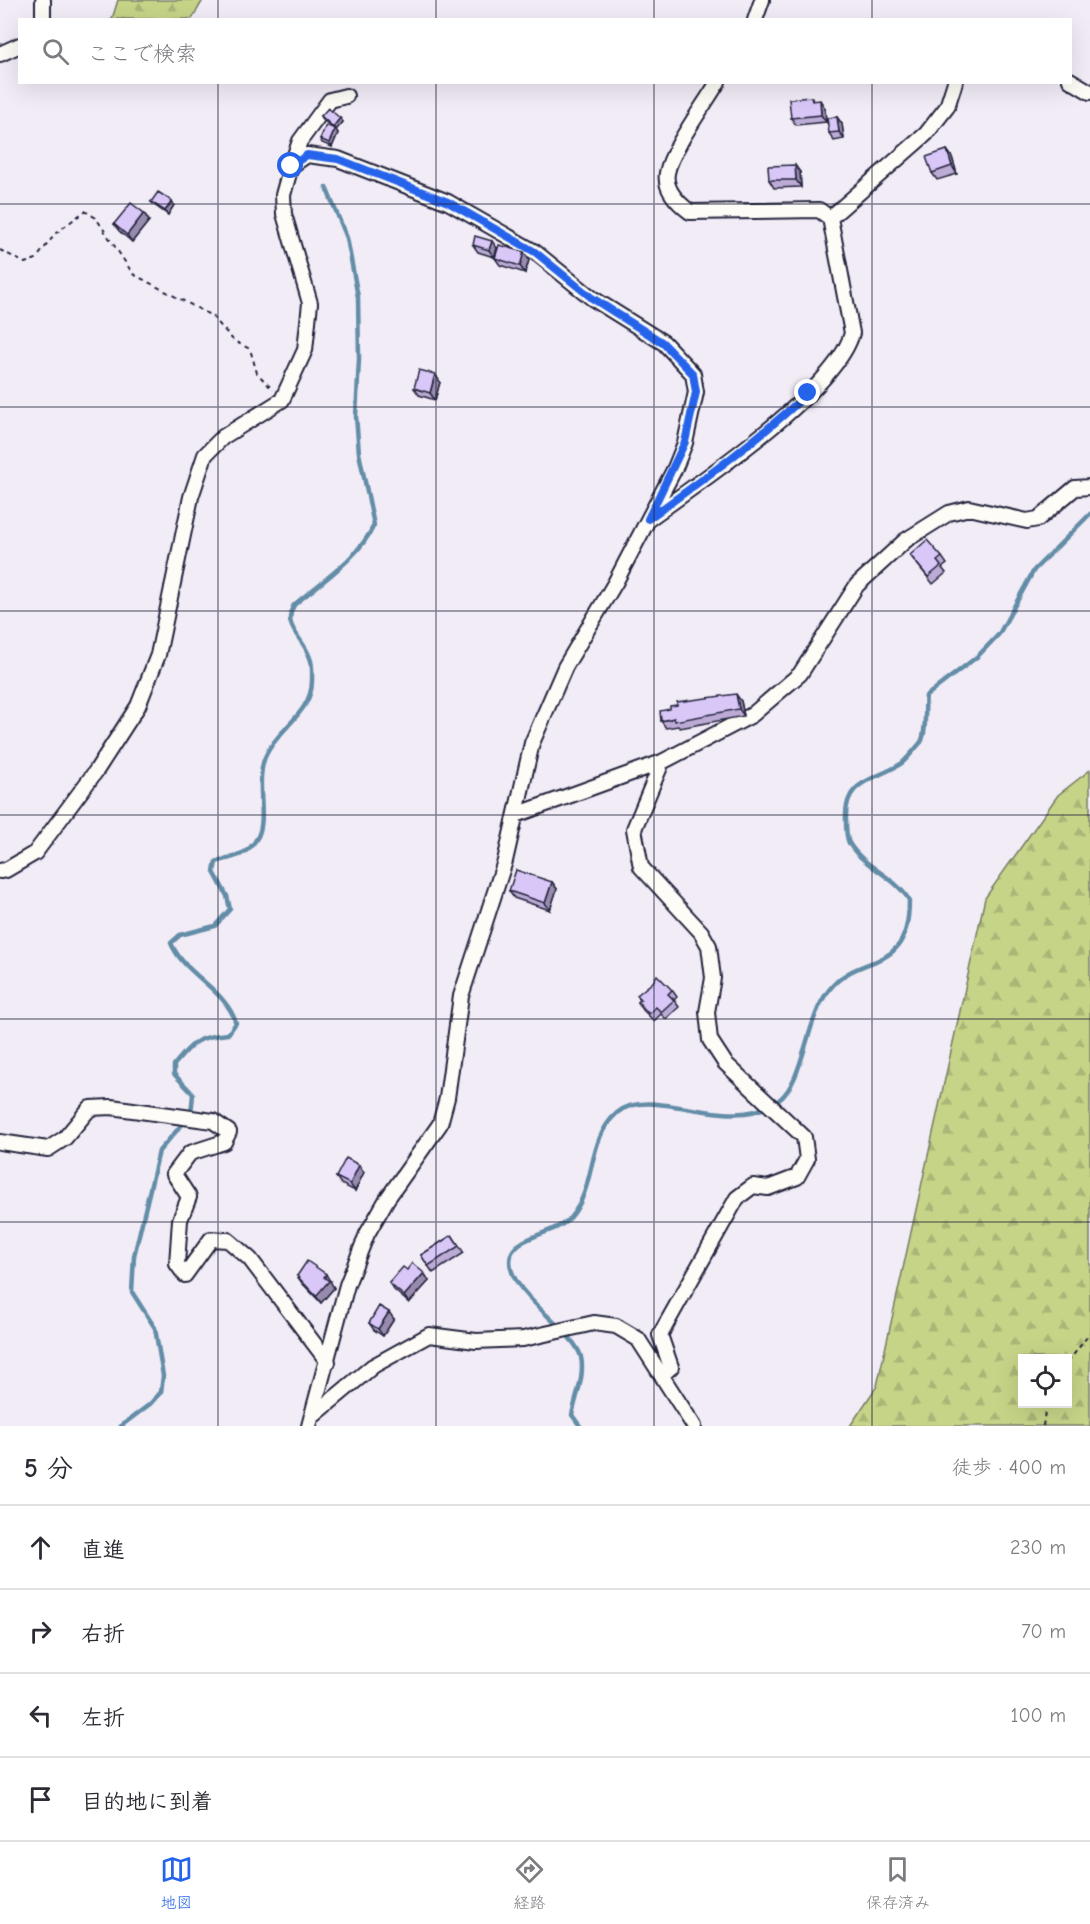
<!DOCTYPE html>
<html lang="ja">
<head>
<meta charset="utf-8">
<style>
	:root { --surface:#fff; --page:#f7f7f7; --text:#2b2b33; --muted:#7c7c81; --line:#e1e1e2; --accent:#2563eb }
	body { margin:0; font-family:"Comic Neue","Klee One",sans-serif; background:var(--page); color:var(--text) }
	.controls { position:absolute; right:18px; bottom:18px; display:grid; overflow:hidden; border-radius:0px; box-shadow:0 6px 24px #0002 }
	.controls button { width:54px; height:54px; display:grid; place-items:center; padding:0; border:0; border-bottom:2px solid var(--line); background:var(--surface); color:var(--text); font:30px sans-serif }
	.stop { position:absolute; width:18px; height:18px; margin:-14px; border:4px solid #2563eb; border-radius:50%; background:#fff }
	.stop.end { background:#2563eb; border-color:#fff; box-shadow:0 2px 6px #0008 }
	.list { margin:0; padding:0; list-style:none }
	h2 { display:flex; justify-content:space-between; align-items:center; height:78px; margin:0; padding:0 24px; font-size:26px }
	h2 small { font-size:20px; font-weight:400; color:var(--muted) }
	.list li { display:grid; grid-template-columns:39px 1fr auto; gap:18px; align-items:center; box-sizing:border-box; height:84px; padding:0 24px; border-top:2px solid var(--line) }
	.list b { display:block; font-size:22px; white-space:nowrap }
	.list em { font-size:20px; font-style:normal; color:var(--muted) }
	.icon { flex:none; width:33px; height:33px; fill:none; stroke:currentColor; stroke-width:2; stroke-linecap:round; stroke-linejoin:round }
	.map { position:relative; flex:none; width:1090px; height:1426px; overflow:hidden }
	.search { position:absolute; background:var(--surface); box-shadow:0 6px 24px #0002; left:18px; right:18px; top:18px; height:66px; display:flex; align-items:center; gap:15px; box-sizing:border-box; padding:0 21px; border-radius:0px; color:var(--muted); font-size:22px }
	.sheet { height:414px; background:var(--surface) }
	nav { display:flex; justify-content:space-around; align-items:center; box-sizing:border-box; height:84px; border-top:2px solid var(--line); background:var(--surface); font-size:16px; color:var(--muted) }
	nav a { display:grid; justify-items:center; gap:3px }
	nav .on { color:var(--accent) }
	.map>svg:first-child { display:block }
	.forest { fill:url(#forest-firs); stroke:#747b62; stroke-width:1.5; fill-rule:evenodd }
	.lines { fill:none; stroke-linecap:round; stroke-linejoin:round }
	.stream { stroke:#638da7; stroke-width:4.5 }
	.minor-casing { stroke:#22223b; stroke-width:18 }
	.path { stroke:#22223b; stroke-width:2; stroke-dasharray:4.5 4.5; stroke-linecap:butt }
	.minor { stroke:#fdfcf7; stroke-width:14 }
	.wall { fill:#bbabd5; stroke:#22223b; stroke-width:1.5 }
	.shaded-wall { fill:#988bae; stroke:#22223b; stroke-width:1.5 }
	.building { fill:#d9c7f8; stroke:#22223b; stroke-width:1.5 }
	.route { stroke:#2563eb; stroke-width:8 }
	.grid { fill:none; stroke:#22223b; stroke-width:1.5; stroke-opacity:0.55 }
</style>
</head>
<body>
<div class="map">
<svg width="1090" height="1426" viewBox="0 0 1090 1426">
	<defs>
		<pattern id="forest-firs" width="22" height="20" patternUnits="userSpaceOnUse" patternTransform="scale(1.5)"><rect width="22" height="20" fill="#c6d488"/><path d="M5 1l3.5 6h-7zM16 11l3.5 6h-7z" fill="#aab676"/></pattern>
	</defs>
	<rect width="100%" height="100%" fill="#f2ecf7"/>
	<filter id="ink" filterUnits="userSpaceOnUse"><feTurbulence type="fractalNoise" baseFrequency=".0167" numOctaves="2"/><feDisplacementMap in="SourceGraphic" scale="12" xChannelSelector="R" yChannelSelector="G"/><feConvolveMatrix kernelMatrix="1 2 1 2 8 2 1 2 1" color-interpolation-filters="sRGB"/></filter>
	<g filter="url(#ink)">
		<path class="forest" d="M118,0H203L192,19H112Z
			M1090,770V1426H850L877,1386L985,898L1058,795ZM1022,1358H1068V1404H1022Z"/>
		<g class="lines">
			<path class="stream" d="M191,1115L193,1094L174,1074V1065C194,1041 197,1037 228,1034L236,1023C225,988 185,976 171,943L180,935L215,926L230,909L227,896L214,872L216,862C234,857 247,856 257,838C269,819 253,778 267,753C280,727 312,712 312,681C312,674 313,664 310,658C304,638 281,627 294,605C321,582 359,558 374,525L359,453L356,416L359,359L358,297L347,238L326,187
				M121,1426L150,1404L161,1392L163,1376L155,1328L132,1292L134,1256L159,1151L185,1121
				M580,1426L572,1415C576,1396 585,1376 581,1357C574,1328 501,1290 511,1255C516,1236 556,1234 570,1218C597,1187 586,1140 617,1113C651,1083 731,1137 779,1100C804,1081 806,1018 829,990C861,949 909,978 909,900C894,875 864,868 849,843C846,837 846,828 846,820C844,778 876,781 902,763C908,758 916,748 921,742C927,732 924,708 926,696L978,656L999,634L1034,570L1090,514"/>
			<defs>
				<path id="minor" d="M43,20V0
					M755,20L762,0
					M0,54L20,45
					M1070,80L1090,92
					M718,82C705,104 671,150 667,173C664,190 678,203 690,212L819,210L830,218
					M291,166L300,141L330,100L346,96
					M830,218L926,134L947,107L955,82
					M650,518C700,482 837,390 852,333L830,218
					M662,762L634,829L641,867L701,932L709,946L713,978L707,1012L710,1040L725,1063L804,1137L807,1159L797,1177L768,1188L753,1186L737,1198L660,1335L671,1367L663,1374
					M516,815L662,762L752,715L800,674L857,585L906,540L949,513L969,508L1027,521L1038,519L1075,488L1090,487
					M0,871L6,870L35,853L96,771L138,706L158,655L191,497L205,455L223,437L282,400L305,350L310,303L284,214L283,195L291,166L307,155L338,159L448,202L535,252L592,298L664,343L693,374L696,392L685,443L675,468L615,583L565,667L532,743L505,861L461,996L447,1098L440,1124L387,1199L367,1234L347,1285L309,1426
					M0,1142L48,1149L65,1138L90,1108L111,1107L213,1121L229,1132L224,1142L190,1153L174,1174L189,1197L180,1220L177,1264L185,1275L211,1239L228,1240L250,1259L328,1362
					M313,1416L373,1366L429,1335L476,1341L523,1339L594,1323L616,1326L638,1339L694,1426"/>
			</defs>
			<use href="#minor" class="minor-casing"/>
			<path class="path" d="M0,250L25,263L36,259L56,233L85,211L96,218L133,274L212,316L234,341L250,349L257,373L273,390
				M1068,1362L1090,1333
				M1043,1426L1046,1404"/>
			<use href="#minor" class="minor"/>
		</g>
		<path class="wall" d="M811,97L814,101L825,108L826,122L796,125L791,118Z
			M321,116L340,118L343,122L336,130L338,133L332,147L322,143L320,139L333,128L323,120Z
			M837,117L842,124L844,139L834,141L829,133Z
			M947,150L952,157L957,174L937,180L932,173Z
			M800,172L801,187L774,188L769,180Z
			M172,201L174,205L168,215L154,205L151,202Z
			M144,213L149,221L132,242L119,231L114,224Z
			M473,245L497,248L494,257L478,252Z
			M495,258L529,260L525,273L500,265Z
			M435,374L440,382L435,400L419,395L414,388Z
			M910,555L942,557L947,564L942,568L946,573L933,584Z
			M741,701L744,716L680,728L678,726L666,728L661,721Z
			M552,882L557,889L550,910L514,898L509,891Z
			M672,990L677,997L674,1000L679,1007L666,1019L661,1014L654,1021L643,1010L638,1002L640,1000L637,995Z
			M364,1172L355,1191L341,1184L336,1177Z
			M452,1235L464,1253L433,1273L421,1255Z
			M407,1270L424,1273L429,1281L409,1303L394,1290L389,1283Z
			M297,1276L331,1281L330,1282L334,1288L321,1303L302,1283Z
			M394,1319L383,1336L374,1330L369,1323Z"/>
		<path class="shaded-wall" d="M820,100L825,108L826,122L821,115Z
			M837,117L842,124L844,139L839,132Z
			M340,118L343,122L336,130L338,133L332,147L329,143L335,129L333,127Z
			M947,150L952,157L957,174L952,166Z
			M795,165L800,172L801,187L796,180Z
			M172,201L174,205L168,215L165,211Z
			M144,213L149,221L132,242L127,235Z
			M492,241L497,248L494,257L489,250Z
			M524,252L529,260L525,273L520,266Z
			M435,374L440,382L435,400L430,393Z
			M736,694L741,701L744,716L739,709Z
			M552,882L557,889L550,910L545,903Z
			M359,1165L364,1172L355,1191L350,1184Z
			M424,1273L429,1281L409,1303L404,1296Z
			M326,1274L334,1288L321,1303L316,1296Z
			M389,1312L394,1319L383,1336L378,1329Z"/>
		<path class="building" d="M811,97L812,101L820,100L821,115L791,118L789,99Z
			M328,108L340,118L333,127L321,116Z
			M837,117L839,132L829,133L827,118Z
			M326,125L335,129L329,143L320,139Z
			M947,150L952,166L932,173L926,157Z
			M795,165L796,180H769L768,166Z
			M158,192L172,201L165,211L151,202Z
			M131,203L144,213L127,235L114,224Z
			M475,236L492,241L489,250L473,245Z
			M499,245L524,252L520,266L495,258Z
			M419,370L435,374L430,393L414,388Z
			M927,540L942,557L937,561L941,566L928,577L910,555Z
			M736,694L739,709L675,721L674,718L661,721L660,711L670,709V706L677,705V702Z
			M516,870L552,882L545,903L509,891Z
			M657,975L672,990L668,994L674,1000L661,1012L656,1007L649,1014L638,1002L641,999L637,995L653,982Z
			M346,1158L359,1165L350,1184L336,1177Z
			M452,1235L459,1246L428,1266L421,1255Z
			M307,1261L326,1274L324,1277L329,1281L316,1296L297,1276Z
			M412,1263L424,1273L404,1296L389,1283L403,1267L407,1270Z
			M379,1306L389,1312L378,1329L369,1323Z"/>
	</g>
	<g class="lines" filter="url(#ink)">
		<path class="route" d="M291,166L307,155L338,159L448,202L535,252L592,298L663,343L693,374L696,392L685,442L648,519C704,479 758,440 808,393"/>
	</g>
	<path class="grid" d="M218,0V20M436,0V20M654,0V20M872,0V20M218,82V1426M436,82V1426M654,82V1426M872,82V1426M0,204H1090M0,407H1090M0,611H1090M0,815H1090M0,1019H1090M0,1222H1090"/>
</svg>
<div class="controls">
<button><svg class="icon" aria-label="locate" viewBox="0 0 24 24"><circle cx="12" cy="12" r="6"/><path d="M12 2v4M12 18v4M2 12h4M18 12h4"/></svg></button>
</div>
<div class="stop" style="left:291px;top:166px"></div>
<div class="stop end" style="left:808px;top:393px"></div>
<div class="search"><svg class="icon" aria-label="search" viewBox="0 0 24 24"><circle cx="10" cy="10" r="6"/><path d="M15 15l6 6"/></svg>ここで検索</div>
</div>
<section class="sheet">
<h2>5 分<small>徒歩 · 400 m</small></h2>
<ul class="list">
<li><svg class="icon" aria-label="ahead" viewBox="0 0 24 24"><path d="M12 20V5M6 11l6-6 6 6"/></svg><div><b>直進</b></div><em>230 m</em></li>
<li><svg class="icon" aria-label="right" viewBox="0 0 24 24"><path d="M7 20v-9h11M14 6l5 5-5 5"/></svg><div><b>右折</b></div><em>70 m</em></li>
<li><svg class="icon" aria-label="left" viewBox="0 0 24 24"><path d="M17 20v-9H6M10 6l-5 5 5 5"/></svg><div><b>左折</b></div><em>100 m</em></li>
<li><svg class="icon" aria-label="arrive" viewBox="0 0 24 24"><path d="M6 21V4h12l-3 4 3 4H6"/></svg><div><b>目的地に到着</b></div></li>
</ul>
</section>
<nav>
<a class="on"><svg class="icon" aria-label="map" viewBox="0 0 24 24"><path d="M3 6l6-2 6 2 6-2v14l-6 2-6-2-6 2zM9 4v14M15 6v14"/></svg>地図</a>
<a><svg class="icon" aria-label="directions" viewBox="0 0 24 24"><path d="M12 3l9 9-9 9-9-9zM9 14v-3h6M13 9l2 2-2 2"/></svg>経路</a>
<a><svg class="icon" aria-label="saved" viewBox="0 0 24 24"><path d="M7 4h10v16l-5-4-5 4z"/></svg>保存済み</a>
</nav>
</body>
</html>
